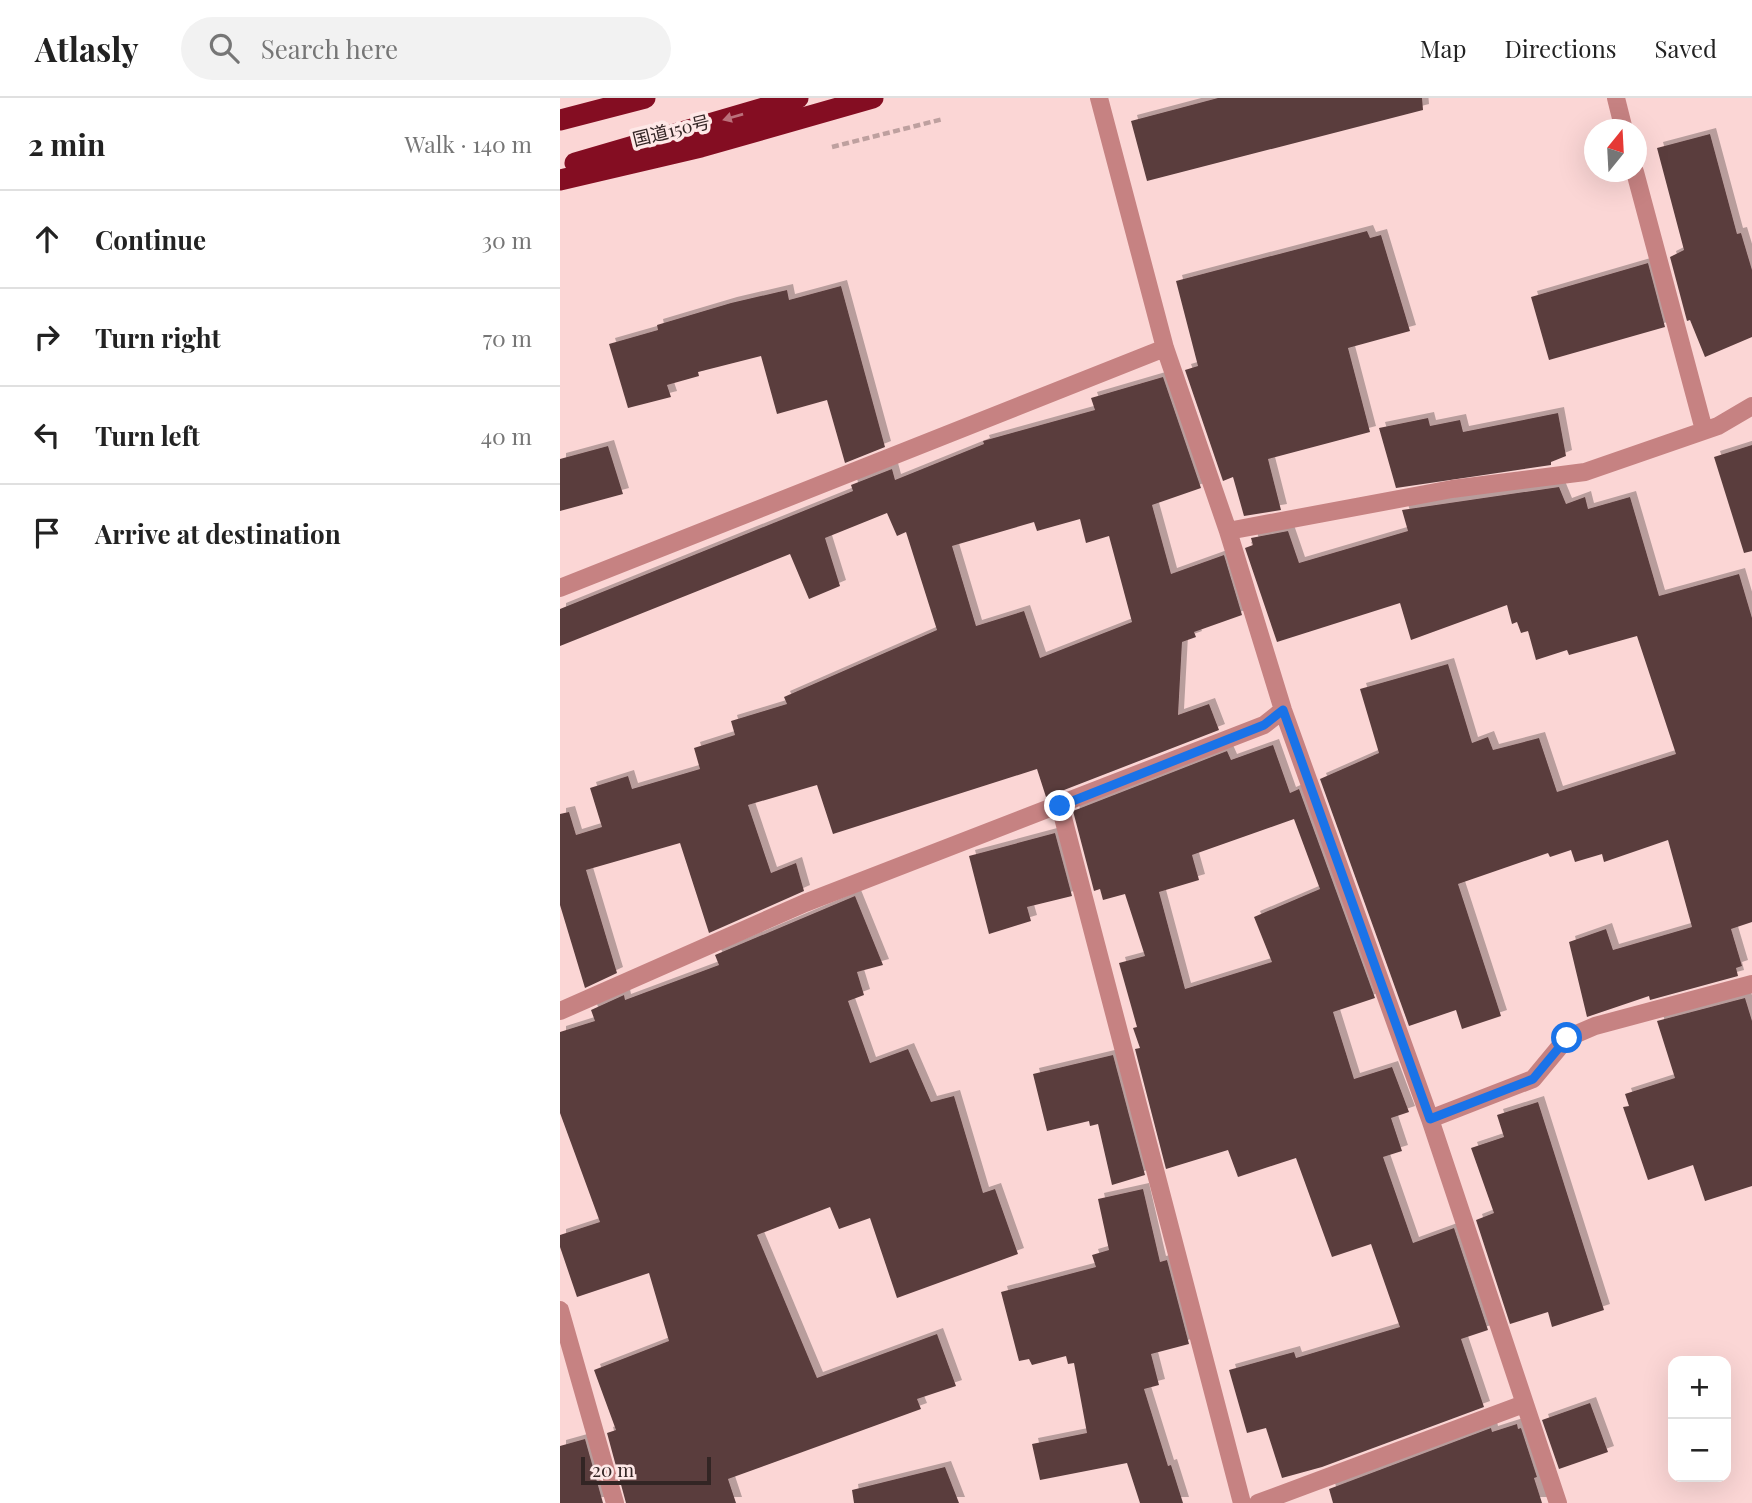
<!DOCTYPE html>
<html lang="en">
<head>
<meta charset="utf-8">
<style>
	:root { --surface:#fff; --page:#f2f2f2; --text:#222; --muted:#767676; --line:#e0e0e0 }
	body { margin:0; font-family:"Playfair Display","Noto Sans JP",serif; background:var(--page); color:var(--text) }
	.controls { position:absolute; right:21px; bottom:21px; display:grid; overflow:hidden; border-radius:14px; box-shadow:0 7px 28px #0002 }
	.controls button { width:63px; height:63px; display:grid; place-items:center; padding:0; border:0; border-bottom:2px solid var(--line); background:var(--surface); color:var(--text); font:35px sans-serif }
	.compass { position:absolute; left:1024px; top:21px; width:63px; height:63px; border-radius:50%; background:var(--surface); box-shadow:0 7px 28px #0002; rotate:18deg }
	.scale { position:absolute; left:21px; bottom:18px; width:130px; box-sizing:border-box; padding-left:7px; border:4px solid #322524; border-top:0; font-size:19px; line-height:24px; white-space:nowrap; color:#322524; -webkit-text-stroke:5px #fee8e7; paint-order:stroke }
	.stop { position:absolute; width:21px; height:21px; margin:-16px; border:5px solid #1a73e8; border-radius:50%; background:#fff }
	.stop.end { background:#1a73e8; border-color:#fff; box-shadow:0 2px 7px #0008 }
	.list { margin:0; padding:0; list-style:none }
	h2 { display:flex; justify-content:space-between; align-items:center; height:91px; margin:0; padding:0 28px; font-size:30px }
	h2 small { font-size:23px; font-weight:400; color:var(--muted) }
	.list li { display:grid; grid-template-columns:46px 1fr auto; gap:21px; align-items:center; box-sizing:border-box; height:98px; padding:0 28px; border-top:2px solid var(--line) }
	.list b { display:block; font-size:26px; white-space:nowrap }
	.list em { font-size:23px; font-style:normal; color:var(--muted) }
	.icon { flex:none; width:38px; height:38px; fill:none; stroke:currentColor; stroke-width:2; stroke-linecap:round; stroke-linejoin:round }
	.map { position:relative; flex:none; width:1192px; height:1405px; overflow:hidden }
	header { display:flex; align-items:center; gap:42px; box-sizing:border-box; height:98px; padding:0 35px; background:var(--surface); border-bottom:2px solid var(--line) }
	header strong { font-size:33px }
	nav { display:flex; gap:38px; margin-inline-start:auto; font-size:24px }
	.search { width:490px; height:63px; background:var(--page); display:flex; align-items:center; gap:18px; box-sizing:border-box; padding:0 24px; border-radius:38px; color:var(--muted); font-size:26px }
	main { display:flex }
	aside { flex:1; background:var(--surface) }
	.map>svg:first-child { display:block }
	.building { fill:#5a3d3d; fill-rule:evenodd; filter:url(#shadow) }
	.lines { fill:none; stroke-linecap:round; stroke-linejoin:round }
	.path { stroke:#bea09f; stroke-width:4.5; stroke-dasharray:7 3.5; stroke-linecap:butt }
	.minor { stroke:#c68282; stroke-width:18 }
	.highway { stroke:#840d22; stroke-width:21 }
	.oneway { fill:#bb707b }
	.route { stroke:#1a73e8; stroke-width:9 }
	.labels { text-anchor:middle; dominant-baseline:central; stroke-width:7; stroke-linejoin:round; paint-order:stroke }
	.street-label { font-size:18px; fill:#322524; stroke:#fee8e7 }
</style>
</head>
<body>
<header>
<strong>Atlasly</strong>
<div class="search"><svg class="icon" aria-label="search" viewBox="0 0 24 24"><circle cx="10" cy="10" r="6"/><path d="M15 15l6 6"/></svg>Search here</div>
<nav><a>Map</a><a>Directions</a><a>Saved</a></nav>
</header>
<main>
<aside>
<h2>2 min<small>Walk · 140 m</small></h2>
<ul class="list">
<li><svg class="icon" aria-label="ahead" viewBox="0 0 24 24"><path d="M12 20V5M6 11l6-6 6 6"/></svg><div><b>Continue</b></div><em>30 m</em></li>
<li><svg class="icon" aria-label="right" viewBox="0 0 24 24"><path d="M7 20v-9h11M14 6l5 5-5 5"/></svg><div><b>Turn right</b></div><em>70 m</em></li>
<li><svg class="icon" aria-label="left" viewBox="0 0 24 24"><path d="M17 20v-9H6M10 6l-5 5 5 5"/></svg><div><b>Turn left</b></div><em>40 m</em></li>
<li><svg class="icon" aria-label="arrive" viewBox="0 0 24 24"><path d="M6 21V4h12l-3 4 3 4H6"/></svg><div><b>Arrive at destination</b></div></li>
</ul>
</aside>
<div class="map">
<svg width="1192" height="1405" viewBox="0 0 1192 1405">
	<defs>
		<filter id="shadow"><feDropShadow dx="6" dy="-6" stdDeviation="0" flood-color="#0004"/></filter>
	</defs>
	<rect width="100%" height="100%" fill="#fbd6d5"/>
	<path class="building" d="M658,0H862L863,12L587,83L571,23Z
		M1150,36L1177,136L1181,135L1192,172V239L1145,259L1130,222L1127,223L1110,159L1124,152L1097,50Z
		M807,133L810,140L821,137L850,233L788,250L810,334L708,361L721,412L684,418L673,379L663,383L625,272L638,268L616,183Z
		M1088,165L1105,229L989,262L971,199Z
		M281,188L325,349L285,365L267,302L217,316L201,258L138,274L139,278L107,287L111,299L68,310L49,246L98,232L97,227L171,205L227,192L229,202Z
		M603,279L641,390L592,407L611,476L664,457L682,517L634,534L636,539L622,544L618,617L649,606L659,632L486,699L477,671L273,736L257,687L188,707L211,775L236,765L244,793L149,835L120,745L26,772L57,875L25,890L0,807V716L9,714L16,737L42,729L30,690L68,678L72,691L140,671L134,650L175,637L171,623L227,606L224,599L377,532L346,434L337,438L327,415L265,440L280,488L249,501L230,456L0,548V511L293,393L291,387L332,371L335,382L424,346L423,343L535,312L531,300ZM520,421L526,445L549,438L572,524L480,560L464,513L416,528L392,448L474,424L477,433Z
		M998,315L1006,358L991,364V367L836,390L819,330L868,320L870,328L900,322L903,334Z
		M1192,347V453L1184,455L1154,359Z
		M48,348L63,396L0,413V361Z
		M999,389L1006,406L1025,399L1028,411L1070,399L1099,498L1179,476L1192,520V824L1171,831L1182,868L1176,870L1178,878L1090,902L1089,898L1027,919L1009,844L1046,831L1053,852L1132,829L1108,742L1044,764L1042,756L1015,764L1011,752L990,759L988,755L898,786L941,918L902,931L896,912L849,928L760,681L819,655L800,591L888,566L912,645L928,639L933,652L979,640L997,694L1116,656L1077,538L1009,557L1007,552L976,562L968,533L961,535L957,524L952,526L947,507L851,542L840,505L717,544L685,450L693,447L691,440L728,433L739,465L848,433L842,412Z
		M713,647L730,695L739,691L815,900L773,914L794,981L832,969L849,1014L831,1020L842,1053L823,1059L853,1145L894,1130L928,1232L901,1241L924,1309L762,1369L722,1380L706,1330L687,1335L669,1272L734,1254L736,1260L840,1229L811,1146L772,1159L736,1060L678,1079L668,1052L606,1071L575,951L580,950L573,930L577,929L559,865L585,858L565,796L543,802L540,791L534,793L513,713L667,653L671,662ZM734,721L760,791L694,819L712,864L625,891L599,794L639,782L632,757Z
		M495,735L512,798L467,809L471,823L429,836L409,758Z
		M295,798L323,867L297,874L304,897L288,903L310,965L348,951L371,1004L394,998L423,1095L435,1091L458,1156L337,1200L310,1120L279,1131L270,1109L197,1137L257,1280L377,1236L396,1288L357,1301L361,1311L168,1381L176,1405H66L47,1335L56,1332L34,1272L109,1243L89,1175L17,1199L0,1149V1137L40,1124L0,1015V934L35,923L31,912L64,897L65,902L159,867L155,857Z
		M1185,900L1192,923V1088L1145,1103L1133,1067L1088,1082L1063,1009L1069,1008L1065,996L1115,980L1097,923Z
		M553,957L585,1077L552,1087L538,1026L530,1028L529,1023L487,1033L473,976Z
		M978,1004L1044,1212L992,1229L988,1214L950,1226L916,1122L934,1115L911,1050L944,1039L937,1017Z
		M583,1091L600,1164L607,1162L629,1246L591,1256L599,1287L584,1291L608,1368L611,1367L623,1405H580L567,1365L480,1382L472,1346L527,1335L514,1265L508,1266L506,1258L472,1267L469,1261L459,1263L441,1194L536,1169L532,1157L549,1152L538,1101Z
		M1030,1305L1048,1354L999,1371L982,1322Z
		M957,1326L958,1331L961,1330L977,1379L974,1380L982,1405H773L769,1391L931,1330L932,1334Z
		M25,1341L43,1405H0V1348Z
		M385,1369L399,1405H294L292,1392Z"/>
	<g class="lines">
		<path class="path" d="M272,49L383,21"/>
		<path class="minor" d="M539,0L605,250L668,433L723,612L870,1021L998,1405
			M1056,0L1064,32
			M1075,74L1144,332
			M668,433L892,391L1025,374L1158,328L1192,308
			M0,490L605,250
			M500,708L682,1405
			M0,913L245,805L704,627L723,612
			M870,1021L973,981L1007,940L1035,928L1192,886
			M0,1212L55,1405
			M698,1405L964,1306"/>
		<path class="highway" d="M0,22L85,0
			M15,65L238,0
			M0,82L141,49L313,0"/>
	</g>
	<defs><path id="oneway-solid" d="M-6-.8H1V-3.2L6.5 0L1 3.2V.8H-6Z" transform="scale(1.75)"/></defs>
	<use class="oneway" href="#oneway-solid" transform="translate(173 19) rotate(164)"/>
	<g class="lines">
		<path class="route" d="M500,708L704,627L723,612L870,1021L973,981L1007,940"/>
	</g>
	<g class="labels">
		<g class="street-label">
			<text transform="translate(111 32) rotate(-14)">国道150号</text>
		</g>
	</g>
</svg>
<div class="controls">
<button>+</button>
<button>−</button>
</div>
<svg class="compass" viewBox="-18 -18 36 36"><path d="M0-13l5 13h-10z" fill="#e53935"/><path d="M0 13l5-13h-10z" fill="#767676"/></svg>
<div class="scale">20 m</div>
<div class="stop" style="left:1007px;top:940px"></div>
<div class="stop end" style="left:500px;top:708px"></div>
</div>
</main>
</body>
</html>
